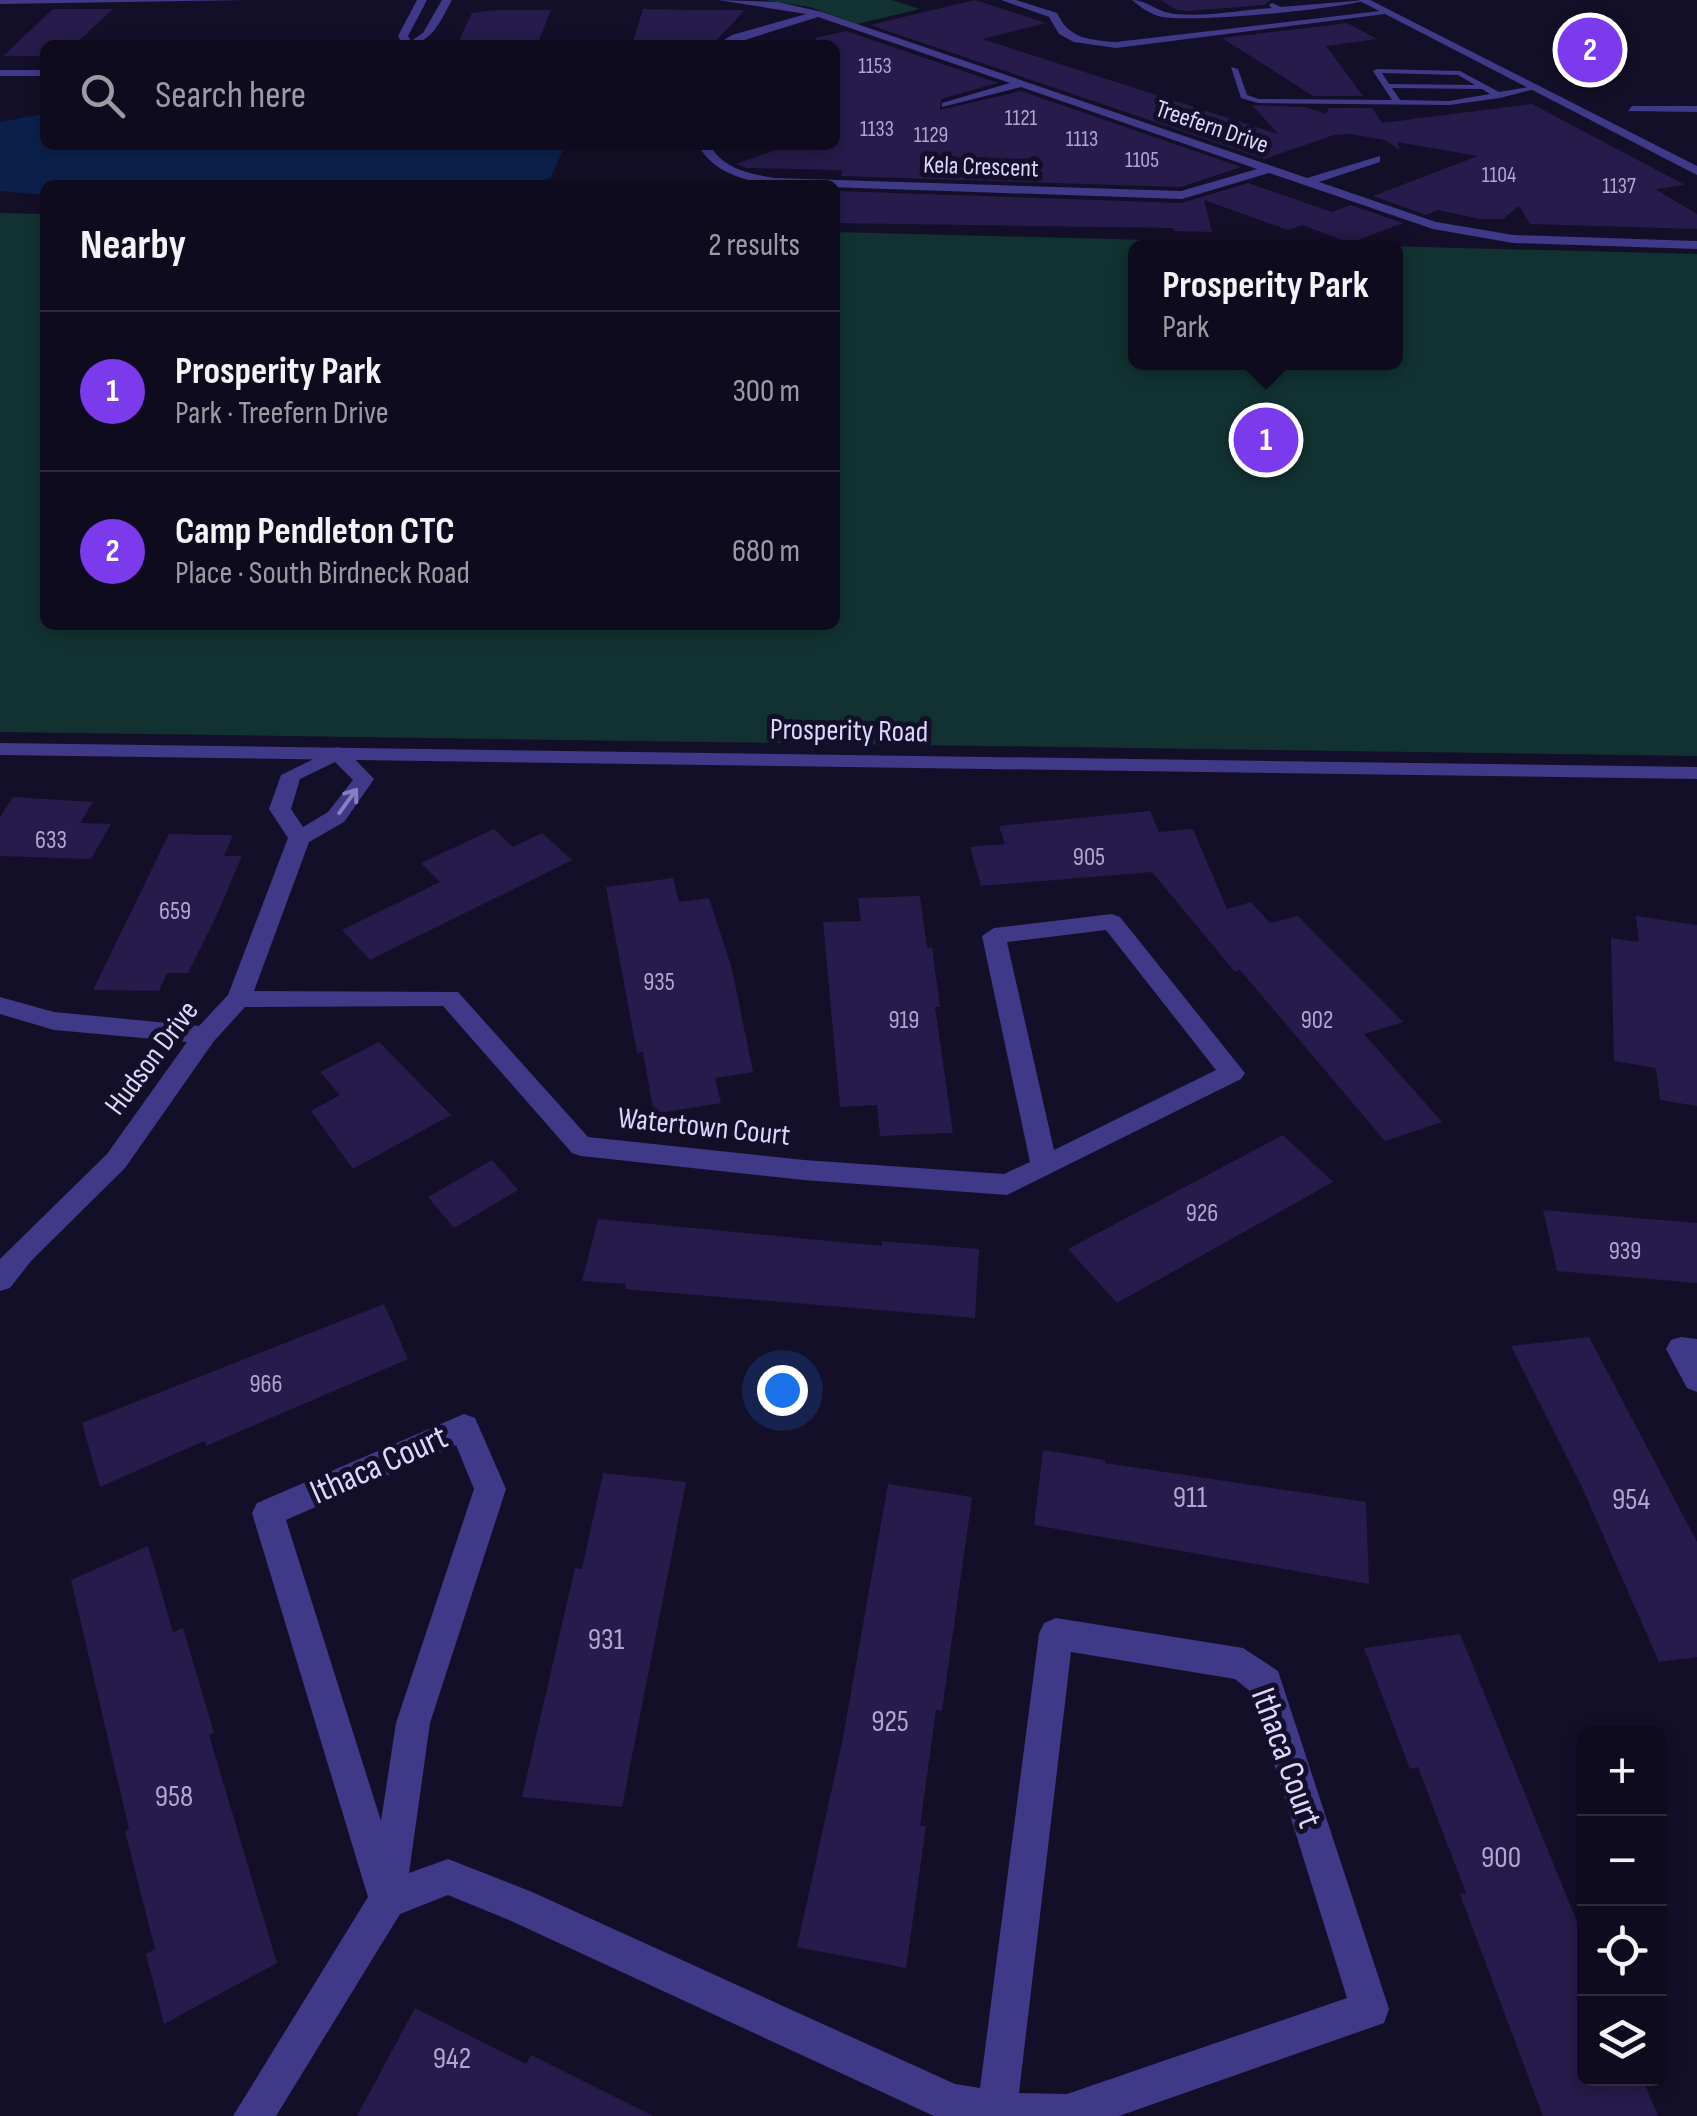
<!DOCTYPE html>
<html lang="en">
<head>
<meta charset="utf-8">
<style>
	:root { --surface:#0f0b1e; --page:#1d192b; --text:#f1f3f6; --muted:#9b9ba4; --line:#2f2b3c; --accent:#7c3aed }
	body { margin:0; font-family:"Sofia Sans Condensed",sans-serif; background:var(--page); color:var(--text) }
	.controls { position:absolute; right:30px; bottom:30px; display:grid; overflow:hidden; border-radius:15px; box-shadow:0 5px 15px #0003 }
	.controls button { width:90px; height:90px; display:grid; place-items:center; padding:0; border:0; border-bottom:2px solid var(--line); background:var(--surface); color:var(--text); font:50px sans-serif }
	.you { position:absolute; left:782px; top:1390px; width:35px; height:35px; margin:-25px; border:8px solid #fff; border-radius:50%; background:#1a73e8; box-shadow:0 0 0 15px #1a73e833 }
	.badge { display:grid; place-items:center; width:65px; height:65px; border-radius:50%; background:var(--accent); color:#fff; font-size:32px; font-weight:700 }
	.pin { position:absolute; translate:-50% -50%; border:5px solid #fff; box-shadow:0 2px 10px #0006 }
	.popup { position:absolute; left:1128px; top:240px; width:275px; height:130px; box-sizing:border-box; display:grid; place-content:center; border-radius:15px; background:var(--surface); filter:drop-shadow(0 2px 8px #0005); font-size:32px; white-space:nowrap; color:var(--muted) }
	.popup b { font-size:38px; color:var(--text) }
	.popup::after { content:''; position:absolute; left:50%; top:100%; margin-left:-20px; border:20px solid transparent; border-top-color:var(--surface) }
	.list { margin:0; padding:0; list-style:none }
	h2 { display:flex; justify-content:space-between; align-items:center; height:130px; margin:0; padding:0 40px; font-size:42px }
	h2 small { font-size:32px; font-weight:400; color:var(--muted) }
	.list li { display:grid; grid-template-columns:65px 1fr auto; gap:30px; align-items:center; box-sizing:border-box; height:160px; padding:0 40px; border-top:2px solid var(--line) }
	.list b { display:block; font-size:38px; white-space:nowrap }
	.list p { margin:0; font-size:32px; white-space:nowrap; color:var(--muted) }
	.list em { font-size:32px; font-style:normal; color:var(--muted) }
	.icon { flex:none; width:55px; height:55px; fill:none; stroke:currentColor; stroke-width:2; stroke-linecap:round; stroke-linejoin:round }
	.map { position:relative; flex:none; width:1697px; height:2116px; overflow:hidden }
	.search { position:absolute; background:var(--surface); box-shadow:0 5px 15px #0003; left:40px; top:40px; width:800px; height:110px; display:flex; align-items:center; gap:25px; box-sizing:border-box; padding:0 35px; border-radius:15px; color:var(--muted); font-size:38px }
	.panel { position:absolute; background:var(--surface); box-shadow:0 5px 15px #0003; left:40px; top:180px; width:800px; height:450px; border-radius:15px }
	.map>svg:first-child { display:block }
	.green { fill:#123232; fill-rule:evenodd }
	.water { fill:#0b214b }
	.building { fill:#261b4a }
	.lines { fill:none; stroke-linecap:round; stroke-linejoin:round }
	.service { fill:#3f3988; fill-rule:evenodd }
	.minor { fill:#3f3988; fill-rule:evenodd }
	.tertiary { fill:#3f3988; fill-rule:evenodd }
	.oneway { stroke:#8680be }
	.labels { text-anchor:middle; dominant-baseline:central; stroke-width:10; stroke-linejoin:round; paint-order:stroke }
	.far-number-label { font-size:22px; fill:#afa7d2 }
	.far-street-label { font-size:25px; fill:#ddd6ff; stroke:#140f28 }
	.number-label { font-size:25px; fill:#afa7d2 }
	.street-label { font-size:30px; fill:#ddd6ff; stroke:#140f28 }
	.near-number-label { font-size:30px; fill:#afa7d2 }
	.near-street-label { font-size:35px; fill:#ddd6ff; stroke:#140f28 }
</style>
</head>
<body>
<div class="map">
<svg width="1697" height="2116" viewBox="0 0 1697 2116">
	<rect width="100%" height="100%" fill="#140f28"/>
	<path class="green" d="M765,0H892L920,9L857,24L810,7Z
		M0,213L45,214V625H835V232L1697,254V756L0,732ZM1136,248H1396V362H1136Z"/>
	<path class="water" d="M44,114L45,145H565L551,177L533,185H45V195L0,191V122Z"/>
	<path class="building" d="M975,0L1046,23L982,39L1278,134L1252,105L1305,107L1326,114L1329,108H1372L1382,123L1532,104L1685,185L1655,189L1697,214V229L1530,224L1519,206L1503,219H1479L1438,210L1426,215L1373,196L1478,156L1397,142L1400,150L1385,140L1350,134L1334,135L1264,159L870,25Z
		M1161,0H1270L1265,5L1188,11L1177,10Z
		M53,9H113L74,45H45V56H3Z
		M643,9L696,10H745L712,45H632Z
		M495,10H551L537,45H457L472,13Z
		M1347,23L1377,39L1326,46L1363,96H1313L1222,38Z
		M846,31L998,83L941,99L940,110L1021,91L1241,167L1181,187L841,176L843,170L747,168L736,164L790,145H835V45H818L815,38Z
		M1248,183L1332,212L1351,205L1403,223L1350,243L1302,225L1288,230L1204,200L1212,232L1174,231L1173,228L835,223L838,191L1182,203Z
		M13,797L93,802L80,823L111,824L91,859L0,856V817Z
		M1150,811L1159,832L1193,829L1227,909L1251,902L1270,923L1298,916L1403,1022L1364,1034L1442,1122L1385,1141L1240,970L1235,972L1152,872L981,886L970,847L1005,844L999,826Z
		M494,829L513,847L542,833L572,860L370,960L342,930L440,882L421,863Z
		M169,834L233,835L224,856H242L215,919L188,973H167L159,991L93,990Z
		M673,878L679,902L709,898L732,969L753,1072L715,1078L721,1103L654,1114L643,1052L637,1053L606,887Z
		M920,896L927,948L932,947L940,1007H935L953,1133L880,1136L877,1105L840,1107L823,922L861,921L858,898Z
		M1636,916L1697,925V1106L1660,1100L1656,1068L1614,1061L1611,938L1639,942Z
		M379,1042L451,1115L353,1169L311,1111L340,1095L320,1072Z
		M1283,1135L1333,1182L1117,1303L1068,1249Z
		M492,1160L518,1190L454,1228L428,1197Z
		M1543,1210L1697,1223V1283L1557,1271Z
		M598,1219L882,1246V1241L979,1249L975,1318L625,1289L626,1284L582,1281Z
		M384,1304L408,1359L206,1446L204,1441L100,1487L82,1423Z
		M1589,1337L1697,1542V1657L1659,1662L1582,1487L1511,1346Z
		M1043,1450L1105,1460V1463L1366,1502L1369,1584L1034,1525Z
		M603,1473L686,1482L622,1807L522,1797L575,1568L582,1569Z
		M888,1484L972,1497L942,1711L936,1710L920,1826H926L906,1968L797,1947L842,1743Z
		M148,1546L173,1632L183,1628L214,1733L209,1735L277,1963L164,2024L146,1954L155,1949L125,1831L129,1829L71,1580Z
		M1460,1634L1584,1939V2078H1642L1658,2116H1543L1460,1894L1466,1893L1418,1767L1410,1769L1364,1648Z
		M415,2008L526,2064L531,2055L653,2116H357Z"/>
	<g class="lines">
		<path class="service" d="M1132,0C1147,0 1158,13 1176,14C1207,17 1241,10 1272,8L1269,5L1272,3L1281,7L1366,0C1341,9 1183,24 1158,16C1149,13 1139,6 1132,0Z
			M1231,67L1238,69L1247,95L1259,99L1392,100L1373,71L1377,69L1460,71L1499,92L1535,86L1539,88L1500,98L1449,105L1258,103L1241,98ZM1382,73L1458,75L1475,85L1389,84ZM1392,88L1482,89L1490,94L1449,101L1400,100Z"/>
		<path class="minor" d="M0,0H246L0,4Z
			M417,0H427L408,36L411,41L423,33L442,0H452C439,23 432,45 403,45L398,36Z
			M718,0L778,2L822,12L1307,178L1380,156V162L1319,182L1436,222L1513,235L1697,241V249L1513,243L1433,229L1269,173L1182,199L771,185C741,179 714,173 698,145H710C723,169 750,174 775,178L1181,191L1257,169L1021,87L942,107V103L1010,83L818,17L729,45H716L732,35L806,14Z
			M1001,0H1016L1057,13C1069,39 1089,40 1116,42L1388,10L1393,13L1116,48L1074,42L1059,34L1049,17Z
			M0,70H45V76H0Z
			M1632,106H1697V112L1628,111Z
			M338,747L345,749L374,779L344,822L309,842L254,991L458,992L588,1137L804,1160L1004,1174L1030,1162L982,936L994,928L1112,914L1120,917L1245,1073L1241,1079L1007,1195L804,1180L581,1156L572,1153L443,1006L245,1007L214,1041L125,1168L31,1261L10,1288L0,1291V1259L107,1154L187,1042L54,1030L0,1014V997L54,1012L199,1026L228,995L288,838L269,809L281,775ZM335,762L353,780L328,812L303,827L291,809L300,779ZM1106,930L1216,1070L1054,1150L1007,942Z
			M1681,1337L1697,1339V1392L1687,1388L1666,1349L1671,1340Z
			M464,1414L475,1418L506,1489L430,1723L409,1873L448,1859L532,1892L955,2084L980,2088L1039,1634L1044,1623L1056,1618L1243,1648L1278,1671L1389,2009L1384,2023L1119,2116H934L509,1920L448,1895L400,1914L276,2116H233L368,1897L252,1513L257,1503ZM456,1445L474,1489L396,1723L381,1821L286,1520ZM1071,1652L1235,1679L1252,1693L1347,1998L1067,2094L1019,2093Z"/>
		<path class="tertiary" d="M1358,0H1370L1697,166V175Z
			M0,743L1697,767V779L0,755Z"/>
	</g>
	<defs><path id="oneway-shaft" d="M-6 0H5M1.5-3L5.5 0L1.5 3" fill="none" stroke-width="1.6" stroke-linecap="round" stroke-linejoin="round" transform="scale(2.5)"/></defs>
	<use class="oneway" href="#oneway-shaft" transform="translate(348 801) rotate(-54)"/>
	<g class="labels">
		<g class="far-number-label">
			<text x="875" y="66">1153</text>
			<text x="1021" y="118">1121</text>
			<text x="877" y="129">1133</text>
			<text x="931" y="135">1129</text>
			<text x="1082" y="139">1113</text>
			<text x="1142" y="160">1105</text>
			<text x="1499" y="175">1104</text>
			<text x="1619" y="186">1137</text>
		</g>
		<g class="far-street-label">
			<text transform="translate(1212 127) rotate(19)">Treefern Drive</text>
			<text transform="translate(981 167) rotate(2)">Kela Crescent</text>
		</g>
		<g class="number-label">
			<text x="51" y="840">633</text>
			<text x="1089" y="857">905</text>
			<text x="175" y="911">659</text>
			<text x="659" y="982">935</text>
			<text x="904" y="1020">919</text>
			<text x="1317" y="1020">902</text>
			<text x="1202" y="1213">926</text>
			<text x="1625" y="1251">939</text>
			<text x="266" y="1384">966</text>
		</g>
		<g class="street-label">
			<text transform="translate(849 731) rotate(1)">Prosperity Road</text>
			<text transform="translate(152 1058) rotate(-53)">Hudson Drive</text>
			<text transform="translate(704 1127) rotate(6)">Watertown Court</text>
		</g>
		<g class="near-number-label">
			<text x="1190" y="1498">911</text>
			<text x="1631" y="1500">954</text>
			<text x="606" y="1640">931</text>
			<text x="890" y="1722">925</text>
			<text x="174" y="1797">958</text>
			<text x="1501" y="1858">900</text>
			<text x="452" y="2059">942</text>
		</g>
		<g class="near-street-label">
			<text transform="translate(379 1465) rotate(-24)">Ithaca Court</text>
			<text transform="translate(1286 1758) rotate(70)">Ithaca Court</text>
		</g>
	</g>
</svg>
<div class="controls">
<button>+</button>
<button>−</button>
<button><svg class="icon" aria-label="locate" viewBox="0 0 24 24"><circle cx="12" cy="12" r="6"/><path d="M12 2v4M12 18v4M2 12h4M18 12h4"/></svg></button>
<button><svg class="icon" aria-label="layers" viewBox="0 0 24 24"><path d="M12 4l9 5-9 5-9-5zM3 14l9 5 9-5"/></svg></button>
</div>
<div class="you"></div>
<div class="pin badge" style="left:1266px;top:440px">1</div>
<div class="popup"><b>Prosperity Park</b>Park</div>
<div class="pin badge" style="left:1590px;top:50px">2</div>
<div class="search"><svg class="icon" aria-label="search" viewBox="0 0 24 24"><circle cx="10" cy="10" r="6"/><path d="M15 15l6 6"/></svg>Search here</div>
<section class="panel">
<h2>Nearby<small>2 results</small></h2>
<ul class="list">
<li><span class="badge">1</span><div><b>Prosperity Park</b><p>Park · Treefern Drive</p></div><em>300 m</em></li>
<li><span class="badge">2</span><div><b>Camp Pendleton CTC</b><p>Place · South Birdneck Road</p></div><em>680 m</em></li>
</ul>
</section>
</div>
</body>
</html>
